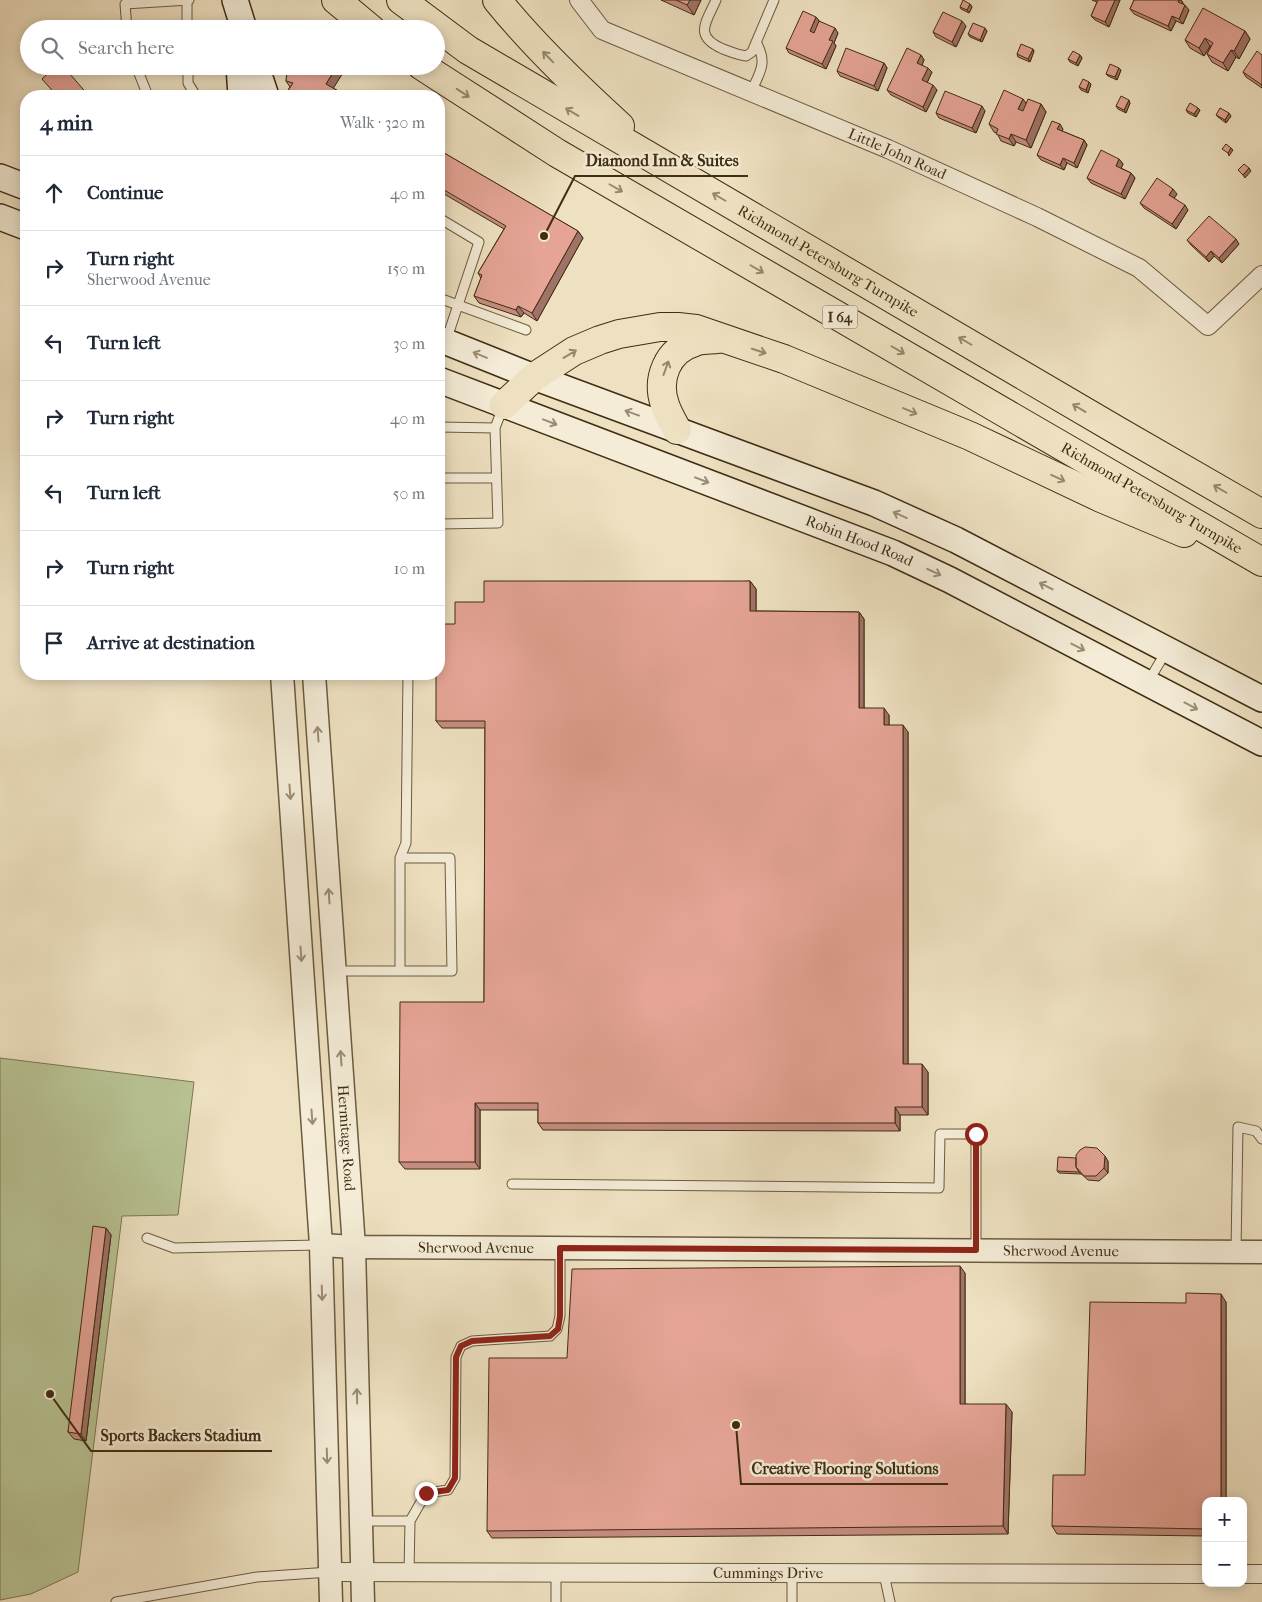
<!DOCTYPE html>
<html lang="en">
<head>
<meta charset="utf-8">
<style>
	:root { --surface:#fff; --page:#f6f6f7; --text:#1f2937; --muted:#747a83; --line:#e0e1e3 }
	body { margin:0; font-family:"IM FELL French Canon",serif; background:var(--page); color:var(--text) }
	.controls { position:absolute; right:15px; bottom:15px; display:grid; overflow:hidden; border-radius:10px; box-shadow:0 2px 12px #0003 }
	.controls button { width:45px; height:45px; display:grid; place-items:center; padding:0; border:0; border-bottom:1px solid var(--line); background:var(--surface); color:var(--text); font:25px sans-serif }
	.stop { position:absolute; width:15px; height:15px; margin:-11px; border:4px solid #8f2418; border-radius:50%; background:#fff }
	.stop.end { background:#8f2418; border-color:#fff; box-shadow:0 1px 5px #0008 }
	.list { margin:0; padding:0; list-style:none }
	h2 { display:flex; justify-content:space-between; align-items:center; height:65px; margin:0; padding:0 20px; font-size:21px }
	h2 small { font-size:16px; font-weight:400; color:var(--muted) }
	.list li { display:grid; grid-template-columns:32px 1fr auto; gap:15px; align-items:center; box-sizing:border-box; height:75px; padding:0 20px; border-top:1px solid var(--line) }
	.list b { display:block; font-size:19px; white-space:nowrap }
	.list p { margin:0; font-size:16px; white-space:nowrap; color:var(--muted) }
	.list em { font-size:16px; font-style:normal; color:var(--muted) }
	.icon { flex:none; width:28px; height:28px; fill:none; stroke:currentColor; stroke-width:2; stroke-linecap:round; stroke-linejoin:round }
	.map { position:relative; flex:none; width:1262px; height:1602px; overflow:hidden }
	.search { position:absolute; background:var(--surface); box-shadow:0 2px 12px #0003; left:20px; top:20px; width:425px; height:55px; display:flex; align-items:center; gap:12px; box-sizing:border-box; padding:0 18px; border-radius:28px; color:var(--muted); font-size:19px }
	.panel { position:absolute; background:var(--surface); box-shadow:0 2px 12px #0003; left:20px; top:90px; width:425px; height:590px; border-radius:20px }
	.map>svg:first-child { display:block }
	.green { fill:#b8c394; stroke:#7c7853 }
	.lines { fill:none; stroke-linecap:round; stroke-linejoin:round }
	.service-casing { stroke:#6c5a3e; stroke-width:11 }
	.minor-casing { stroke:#6c5a3e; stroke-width:20 }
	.tertiary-casing { stroke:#6c5a3e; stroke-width:25 }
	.secondary-casing { stroke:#402d12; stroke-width:28 }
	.motorway-casing { stroke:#402d12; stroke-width:30 }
	.service { stroke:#f4ecd7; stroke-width:9 }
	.minor { stroke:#f4ecd7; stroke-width:18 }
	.tertiary { stroke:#f4ecd7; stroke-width:22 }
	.secondary { stroke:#f4ecd7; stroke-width:25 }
	.motorway { stroke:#eee1c1; stroke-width:28 }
	.wall { fill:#c58d81; stroke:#402d12 }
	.shaded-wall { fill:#a07369; stroke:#402d12 }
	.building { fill:#e5a496; stroke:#402d12 }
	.oneway { stroke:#97876a }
	.oneway2 { stroke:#9a8c74 }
	.route { stroke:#8f2418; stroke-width:6 }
	.labels { text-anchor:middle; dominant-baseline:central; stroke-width:5; stroke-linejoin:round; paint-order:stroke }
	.shield { fill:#f4ecd7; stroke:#76664d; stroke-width:1 }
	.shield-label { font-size:14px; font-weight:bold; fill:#402d12 }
	.street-label { font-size:15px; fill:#402d12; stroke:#f4ecd7 }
	.leader { fill:none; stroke:#402d12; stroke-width:2 }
	.callout-dot { fill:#402d12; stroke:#f4ecd7; stroke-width:2 }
	.callout-label { font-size:16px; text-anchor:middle; font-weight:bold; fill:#402d12; stroke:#f4ecd7; stroke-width:5; stroke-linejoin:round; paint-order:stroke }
</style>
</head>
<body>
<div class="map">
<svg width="1262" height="1602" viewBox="0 0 1262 1602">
	<rect width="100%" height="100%" fill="#eee1c1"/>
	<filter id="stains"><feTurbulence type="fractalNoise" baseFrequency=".004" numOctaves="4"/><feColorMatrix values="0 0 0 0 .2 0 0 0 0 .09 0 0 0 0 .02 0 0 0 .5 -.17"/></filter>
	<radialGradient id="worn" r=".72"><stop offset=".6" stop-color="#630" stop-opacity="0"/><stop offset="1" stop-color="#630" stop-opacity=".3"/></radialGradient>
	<path class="green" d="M0,1058L194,1082L178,1215L122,1216L78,1572L31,1594L0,1600Z"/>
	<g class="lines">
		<defs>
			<path id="service" d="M187,0V29
				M716,0C706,23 693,36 723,49C731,52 738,55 746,56L752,52L774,0
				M127,29L125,4L189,0
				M136,66L148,96
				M188,66V83L196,96
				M751,92C760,72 768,63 756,42
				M439,218L479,242L446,341
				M439,298L526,330
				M439,427L495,428
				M439,478H496
				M439,524L498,523L495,428L503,407
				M1148,682L1167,650
				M336,971H400V858L406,843L408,674
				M400,971H452L450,858H400
				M512,1184L939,1188L940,1134H976V1250
				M147,1238L174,1248L320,1245
				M1236,1251L1238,1127L1256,1131L1262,1139
				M361,1521H410
				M409,1573L410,1521L426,1493L448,1490L455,1478L456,1357L461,1346L472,1341L550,1336L557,1329L560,1316V1249
				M556,1573V1602
				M884,1574L890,1602
				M116,1602L257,1577L330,1572
				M792,1602V1574"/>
			<g id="minor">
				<path id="s1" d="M579,0L602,30L888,149L1037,217L1139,268L1208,326L1262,275"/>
				<path id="s2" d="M330,1572L1206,1574"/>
				<path d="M1243,1574H1262"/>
			</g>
			<g id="tertiary">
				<path d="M282,674L321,1245L331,1602"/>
				<path id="s3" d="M314,674L354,1247L363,1602"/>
				<path id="s4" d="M321,1245L354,1247L1262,1252"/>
			</g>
			<g id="secondary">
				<path d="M235,0L244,29"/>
				<path d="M239,66L241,96"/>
				<path d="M256,66L266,96"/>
				<path d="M0,177L26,187"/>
				<path d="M0,217L26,227"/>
				<path d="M439,339L534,377L874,503L956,540L1262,699"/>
				<path id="s5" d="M439,380L893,553L950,580L1262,743"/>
			</g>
			<g id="motorway">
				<path d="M336,0L371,29"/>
				<path id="s6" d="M401,0L468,50L1118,431L1262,514"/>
				<path d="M497,0C534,46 577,87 620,126"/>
				<path id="s7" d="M422,66L557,153L1262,562"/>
				<path d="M504,405L534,377L574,351L600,340L619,334L660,327H678L696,329L784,359L970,436L1101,498L1184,533"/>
				<path d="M677,430C673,422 668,414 665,405C656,379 667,350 695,342C702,339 711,340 718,339"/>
			</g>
		</defs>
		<use href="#service" class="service-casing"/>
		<use href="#minor" class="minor-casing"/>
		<use href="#tertiary" class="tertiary-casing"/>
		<use href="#secondary" class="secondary-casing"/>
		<use href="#motorway" class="motorway-casing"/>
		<use href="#service" class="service"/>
		<use href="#minor" class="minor"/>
		<use href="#tertiary" class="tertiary"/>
		<use href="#secondary" class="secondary"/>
		<use href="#motorway" class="motorway"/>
	</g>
	<path class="wall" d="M661,0H701L694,15Z
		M1092,0H1120L1109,27L1095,20L1091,16L1097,2Z
		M1134,0H1181L1183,3V4L1189,10L1183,24L1176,21L1171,31L1134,14L1130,9Z
		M970,4L972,7L969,13L961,9L960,7Z
		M816,17L819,21L838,33L834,43L836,46L826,69L789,53L786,48Z
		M966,26L956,47L936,37L933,32Z
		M987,31L982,42L970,37L968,34Z
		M1245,31L1250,39L1239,59L1236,57L1228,71L1212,62L1207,54L1211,46H1210L1204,56L1190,48L1185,40Z
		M1034,51L1030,62L1018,57L1017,54Z
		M921,55L924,60L922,65L932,72L927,83L937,90L926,112L891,95L887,90Z
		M1080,55L1082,58L1078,66L1070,62L1068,59Z
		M1262,55V88L1246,77L1243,72Z
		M884,63L887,68L878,91L840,76L837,71Z
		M290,66H341L344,71L333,88L347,96H290L287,92L290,87L286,81Z
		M1119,68L1121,70L1117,80L1108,76L1106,74Z
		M1089,82L1091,84L1088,93L1081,90L1079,87Z
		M1130,103L1126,113L1118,109L1116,106Z
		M1026,104H1041L1046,112L1031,148L1016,142L1014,146L1001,141L997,133L994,132L989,124Z
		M1186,110H1200L1196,117L1188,113Z
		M985,111L976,133L939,118L936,113Z
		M1216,115L1231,116L1226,123L1218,117Z
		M1063,129L1062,131L1084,140L1087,145L1077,168L1067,163L1064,170L1041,160L1037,155Z
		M439,150L578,231L583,238L537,321L524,313L521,317L479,303L474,296L481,278L478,273L504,229L439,191Z
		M1119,159L1123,164L1121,168L1131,173L1135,178L1125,199L1091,183L1087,178Z
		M1177,194L1174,198L1188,210L1176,229L1144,208L1140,203Z
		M1187,240L1239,244L1222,263L1214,256L1209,262L1191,245Z
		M750,581L756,589V611L859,612L864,619V708L889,715V725L908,732V1064L928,1072V1115H900V1131L543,1130L538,1123V1110H480V1169H405L399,1162L484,1002L485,728H442L436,721L455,624L484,602Z
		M1108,1161V1173L1099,1181L1088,1180L1079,1172L1081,1174L1059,1173L1057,1171Z
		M106,1228L111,1235L86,1441L74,1439L68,1432Z
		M965,1273V1404L1012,1412L1008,1534L492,1538L487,1531L567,1358Z
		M1226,1302V1501H1206V1536L1057,1534L1052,1526L1085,1475L1186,1303Z"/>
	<path class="shaded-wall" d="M690,0H701L694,15L687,5Z
		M1115,0H1120L1109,27L1105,22Z
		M1179,0H1181L1183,3L1181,7L1178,2Z
		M970,4L972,7L969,13L967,10Z
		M1185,5L1189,10L1183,24L1179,19Z
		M1172,16L1176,21L1171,31L1168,26Z
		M816,17L820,22L813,36L810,31Z
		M962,21L966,26L956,47L952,42Z
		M835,28L838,33L834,43L836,46L826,69L822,64L829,40Z
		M985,28L987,31L982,42L980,40Z
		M1245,31L1250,39L1239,59L1234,51Z
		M1205,38L1210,46L1204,56L1199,48Z
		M1033,49L1034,51L1030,62L1028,59Z
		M1231,50L1236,57L1228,71L1223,63Z
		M921,55L924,60L921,68L917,63Z
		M1080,55L1082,58L1078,66L1076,63Z
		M884,63L887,68L878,91L874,86Z
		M337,66H341L344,71L331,92L326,84Z
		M928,68L932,72L926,85L922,80Z
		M1119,68L1121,70L1117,80L1115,77Z
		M1089,82L1091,84L1088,93L1086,90Z
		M933,85L937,90L926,112L923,107Z
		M1023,99L1028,106L1023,116L1018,109Z
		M1129,100L1130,103L1126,113L1124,110Z
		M1041,104L1046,112L1031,148L1026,140Z
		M982,106L985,111L976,133L972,128Z
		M1198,108L1200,110L1196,117L1194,114Z
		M1229,113L1231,116L1226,123L1225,120Z
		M1060,124L1063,129L1061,134L1057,129Z
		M1011,134L1016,142L1014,146L1009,139Z
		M1084,140L1087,145L1077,168L1074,163Z
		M1231,148L1233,150L1229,156L1228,153Z
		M1063,158L1067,163L1064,170L1060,165Z
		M1119,159L1123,164L1120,171L1116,166Z
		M1249,168L1251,171L1245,178L1243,175Z
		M1131,173L1135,178L1125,199L1121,194Z
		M1173,189L1177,194L1173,200L1169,195Z
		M1185,205L1188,210L1176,229L1172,224Z
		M578,231L583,238L537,321L532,313Z
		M1236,239L1239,244L1222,263L1219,258Z
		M1211,251L1214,256L1209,262L1206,257Z
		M518,306L524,313L521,317L516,310Z
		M750,581L756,589V619L750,611Z
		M859,612L864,619V715L859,708Z
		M884,708L889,715V732L884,725Z
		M903,725L908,732V1072L903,1064Z
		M922,1064L928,1072V1115L922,1107Z
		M475,1103L480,1110V1169L475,1162Z
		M895,1107L900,1115V1131L895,1123Z
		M1105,1156L1108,1161V1173L1104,1168Z
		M106,1228L111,1235L86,1441L81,1434Z
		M960,1266L965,1273V1412L960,1404Z
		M1221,1294L1226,1302V1501H1221Z
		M1006,1404L1012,1412L1008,1534L1003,1526Z"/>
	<path class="building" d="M676,0H690L687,5Z
		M963,0L970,4L967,10L960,7Z
		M1098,0H1115L1105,22L1091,16Z
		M1134,0H1179L1178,2L1185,5L1179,19L1172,16L1168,26L1130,9Z
		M1203,8L1245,31L1234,51L1231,50L1223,63L1207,54L1213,43L1205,38L1199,48L1185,40Z
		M803,11L816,17L810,31L814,33L819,21L835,28L829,40L833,41L822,64L786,48Z
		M943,12L962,21L952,42L933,32Z
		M973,23L985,28L980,40L968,34Z
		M1021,44L1033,49L1028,59L1017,54Z
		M846,48L884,63L874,86L837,71Z
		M907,48L921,55L917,63L928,68L922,80L933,85L923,107L887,90Z
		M1073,51L1080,55L1076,63L1068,59Z
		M1257,51L1262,55V85L1243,72Z
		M1110,64L1119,68L1115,77L1106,74Z
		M56,66H63L89,96H57L42,79Z
		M290,66H337L326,84L347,96H296H297L287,92L293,83L286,81L287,71Z
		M1083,79L1089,82L1086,90L1079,87Z
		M1004,90L1023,99L1018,109L1023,111L1028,99L1041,104L1026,140L1011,134L1009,139L996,134L998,129L989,124Z
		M945,91L982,106L972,128L936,113Z
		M1121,96L1129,100L1124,110L1116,106Z
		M1190,103L1198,108L1194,114L1186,110Z
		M1220,108L1229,113L1225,120L1216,115Z
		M1052,121L1060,124L1057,129L1084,140L1074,163L1063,158L1060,165L1037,155Z
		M1226,144L1231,148L1228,153L1222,149Z
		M439,150L578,231L532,313L518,306L516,310L474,296L482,275L478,273L506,226L439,187Z
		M1101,150L1119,159L1116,166L1131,173L1121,194L1087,178Z
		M1244,164L1249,168L1243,175L1238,170Z
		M1157,178L1173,189L1169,195L1185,205L1172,224L1140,203Z
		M1209,216L1236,239L1219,258L1211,251L1206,257L1187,240Z
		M484,581H750V611L859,612V708H884V725H903V1064H922V1107H895V1123H538V1103H475V1162H399L400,1002H484L485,721H436V674H439V624H455V602H484Z
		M1085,1147L1097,1148L1105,1156L1104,1168L1096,1176H1084L1076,1167V1155L1080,1150Z
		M1058,1157L1076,1158V1167L1079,1172L1057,1171Z
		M93,1226L106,1228L81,1434L68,1432Z
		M960,1266V1404H1006L1003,1526L487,1531L489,1358H567L572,1269Z
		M1186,1293L1221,1294V1501H1206V1529L1052,1526L1053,1475H1085L1090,1302L1186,1303Z"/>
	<defs><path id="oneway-shaft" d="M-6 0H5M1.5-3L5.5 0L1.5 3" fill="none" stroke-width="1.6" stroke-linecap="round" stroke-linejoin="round" transform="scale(1.25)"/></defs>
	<g class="oneway">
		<use href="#oneway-shaft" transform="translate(548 57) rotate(-134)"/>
		<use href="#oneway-shaft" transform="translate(463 93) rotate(33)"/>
		<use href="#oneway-shaft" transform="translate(572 112) rotate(-149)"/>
		<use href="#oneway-shaft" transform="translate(616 188) rotate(30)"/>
		<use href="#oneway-shaft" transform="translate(719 197) rotate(-150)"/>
		<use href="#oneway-shaft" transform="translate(757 269) rotate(30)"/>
		<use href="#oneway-shaft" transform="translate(965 341) rotate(-150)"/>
		<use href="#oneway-shaft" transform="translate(898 350) rotate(30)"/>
		<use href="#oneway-shaft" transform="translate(759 351) rotate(18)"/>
		<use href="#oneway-shaft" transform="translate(570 354) rotate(-31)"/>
		<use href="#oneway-shaft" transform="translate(666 368) rotate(-70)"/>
		<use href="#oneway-shaft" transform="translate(1079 408) rotate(-149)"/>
		<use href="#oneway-shaft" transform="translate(910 411) rotate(23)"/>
		<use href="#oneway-shaft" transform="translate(1058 478) rotate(25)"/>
		<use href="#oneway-shaft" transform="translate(1220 489) rotate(-150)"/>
	</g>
	<g class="oneway2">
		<use href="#oneway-shaft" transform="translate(480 355) rotate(-158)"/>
		<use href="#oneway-shaft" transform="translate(632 413) rotate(-160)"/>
		<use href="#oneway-shaft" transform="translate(550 422) rotate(21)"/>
		<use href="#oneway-shaft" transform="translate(702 480) rotate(21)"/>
		<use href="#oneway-shaft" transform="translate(900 515) rotate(-156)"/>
		<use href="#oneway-shaft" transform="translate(934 572) rotate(25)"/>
		<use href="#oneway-shaft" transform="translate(1046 586) rotate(-153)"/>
		<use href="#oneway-shaft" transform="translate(1078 647) rotate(27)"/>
		<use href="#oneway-shaft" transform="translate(1191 706) rotate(28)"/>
		<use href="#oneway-shaft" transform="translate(318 734) rotate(-94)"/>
		<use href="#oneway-shaft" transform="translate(290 792) rotate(86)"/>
		<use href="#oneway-shaft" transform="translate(329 896) rotate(-94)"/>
		<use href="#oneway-shaft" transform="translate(301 954) rotate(86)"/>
		<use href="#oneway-shaft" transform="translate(341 1058) rotate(-94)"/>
		<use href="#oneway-shaft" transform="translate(312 1117) rotate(86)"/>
		<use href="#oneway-shaft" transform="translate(322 1293) rotate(88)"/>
		<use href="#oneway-shaft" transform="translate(357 1396) rotate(-91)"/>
		<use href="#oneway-shaft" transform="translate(327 1456) rotate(88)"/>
	</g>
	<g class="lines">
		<path class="route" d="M426,1493L448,1490L455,1478L456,1357L461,1346L472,1341L550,1336L558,1329L560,1316V1248L976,1250V1134"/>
	</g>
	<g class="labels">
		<rect class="shield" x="822.5" y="305.5" width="35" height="23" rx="4"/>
		<g class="shield-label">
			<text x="840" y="317">I 64</text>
		</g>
		<g class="street-label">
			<text stroke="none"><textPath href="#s1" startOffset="358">Little John Road</textPath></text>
			<text stroke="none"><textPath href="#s6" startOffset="501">Richmond-Petersburg Turnpike</textPath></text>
			<text stroke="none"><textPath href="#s7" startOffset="848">Richmond-Petersburg Turnpike</textPath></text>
			<text stroke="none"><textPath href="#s5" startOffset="450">Robin Hood Road</textPath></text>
			<text stroke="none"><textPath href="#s3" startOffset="465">Hermitage Road</textPath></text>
			<text stroke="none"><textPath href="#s4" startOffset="155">Sherwood Avenue</textPath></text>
			<text stroke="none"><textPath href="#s4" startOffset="740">Sherwood Avenue</textPath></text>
			<text stroke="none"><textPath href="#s2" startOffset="438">Cummings Drive</textPath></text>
		</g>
	</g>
	<path class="leader" d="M544 236L575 176H748M50 1394L91 1451H272M736 1425L741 1484H948"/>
	<g class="callout-dot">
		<circle cx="544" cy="236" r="5"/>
		<circle cx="50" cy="1394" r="5"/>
		<circle cx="736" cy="1425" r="5"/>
	</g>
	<g class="callout-label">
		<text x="662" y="166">Diamond Inn &amp; Suites</text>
		<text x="181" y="1441">Sports Backers Stadium</text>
		<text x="845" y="1474">Creative Flooring Solutions</text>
	</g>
	<rect width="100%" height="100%" filter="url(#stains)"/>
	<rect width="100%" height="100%" fill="url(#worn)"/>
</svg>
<div class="controls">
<button>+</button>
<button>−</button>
</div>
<div class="stop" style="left:976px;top:1134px"></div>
<div class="stop end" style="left:426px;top:1493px"></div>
<div class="search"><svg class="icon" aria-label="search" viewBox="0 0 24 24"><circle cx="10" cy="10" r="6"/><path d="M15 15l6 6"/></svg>Search here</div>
<section class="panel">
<h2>4 min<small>Walk · 320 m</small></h2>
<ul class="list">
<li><svg class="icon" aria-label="ahead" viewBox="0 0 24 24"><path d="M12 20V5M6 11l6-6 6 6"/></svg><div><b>Continue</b></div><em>40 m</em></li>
<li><svg class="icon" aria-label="right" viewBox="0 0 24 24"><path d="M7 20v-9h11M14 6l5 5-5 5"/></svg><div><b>Turn right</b><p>Sherwood Avenue</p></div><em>150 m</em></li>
<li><svg class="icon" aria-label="left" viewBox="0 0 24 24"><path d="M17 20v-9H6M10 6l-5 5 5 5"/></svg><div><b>Turn left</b></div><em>30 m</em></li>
<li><svg class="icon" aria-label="right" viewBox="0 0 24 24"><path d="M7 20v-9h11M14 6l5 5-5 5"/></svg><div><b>Turn right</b></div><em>40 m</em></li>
<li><svg class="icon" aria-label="left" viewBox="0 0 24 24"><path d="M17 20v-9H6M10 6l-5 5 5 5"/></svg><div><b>Turn left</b></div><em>50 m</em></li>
<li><svg class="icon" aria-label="right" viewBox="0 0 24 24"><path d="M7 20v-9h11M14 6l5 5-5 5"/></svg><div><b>Turn right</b></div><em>10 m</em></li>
<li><svg class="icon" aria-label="arrive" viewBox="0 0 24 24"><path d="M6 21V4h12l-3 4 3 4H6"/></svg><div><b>Arrive at destination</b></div></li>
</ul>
</section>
</div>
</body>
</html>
